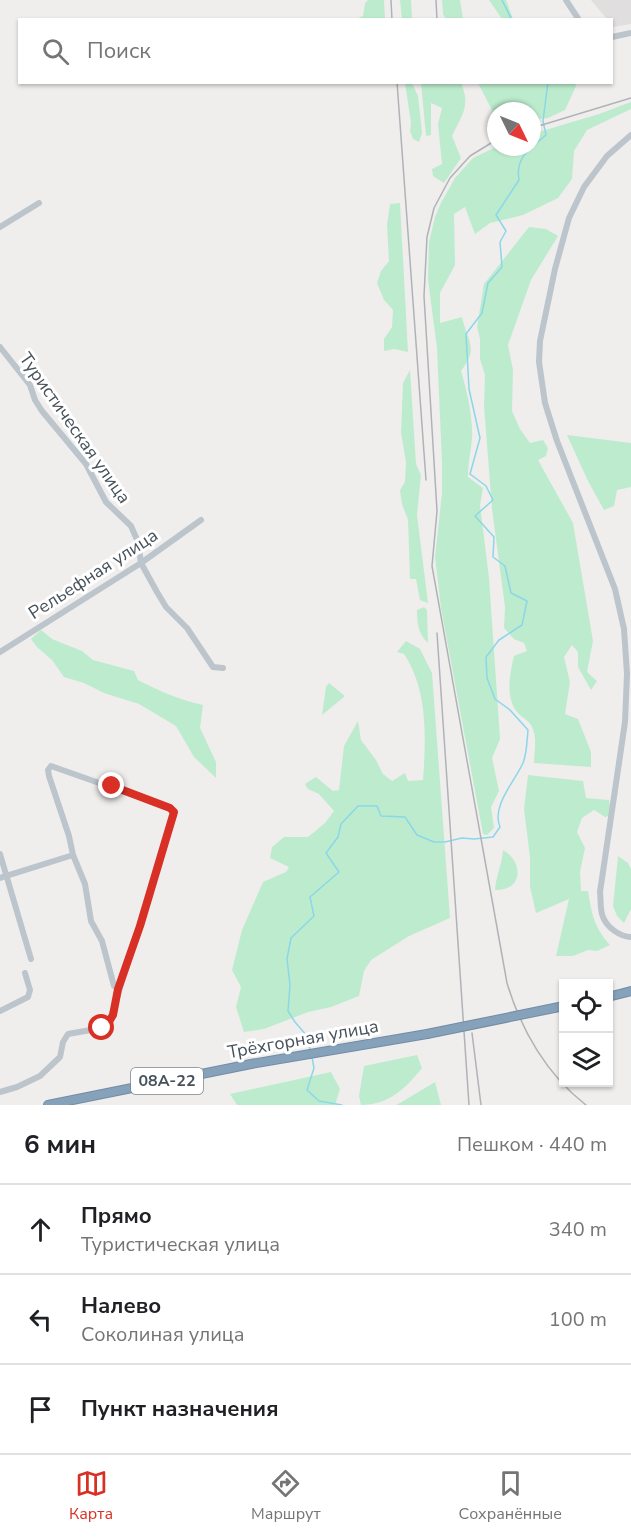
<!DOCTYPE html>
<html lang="ru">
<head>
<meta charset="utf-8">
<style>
	:root { --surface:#fff; --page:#f6f6f6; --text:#202124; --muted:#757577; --line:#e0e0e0; --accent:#d93025 }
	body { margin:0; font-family:"Nunito Sans",sans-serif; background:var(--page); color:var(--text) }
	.controls { position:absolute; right:18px; bottom:18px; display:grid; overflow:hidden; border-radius:0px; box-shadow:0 2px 4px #0004 }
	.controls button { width:54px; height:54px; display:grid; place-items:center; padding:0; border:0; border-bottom:2px solid var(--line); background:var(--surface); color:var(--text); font:30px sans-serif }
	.compass { position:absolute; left:487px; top:102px; width:54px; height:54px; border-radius:50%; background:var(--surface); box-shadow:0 2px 4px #0004; rotate:133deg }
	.stop { position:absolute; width:18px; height:18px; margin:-14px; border:4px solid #d93025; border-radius:50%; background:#fff }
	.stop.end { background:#d93025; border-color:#fff; box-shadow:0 2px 6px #0008 }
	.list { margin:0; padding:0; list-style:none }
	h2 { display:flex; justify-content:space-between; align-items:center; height:78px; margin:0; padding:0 24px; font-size:26px }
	h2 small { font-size:20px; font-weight:400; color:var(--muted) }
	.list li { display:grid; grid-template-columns:39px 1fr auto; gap:18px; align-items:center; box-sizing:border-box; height:90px; padding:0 24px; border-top:2px solid var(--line) }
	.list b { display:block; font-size:22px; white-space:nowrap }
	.list p { margin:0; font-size:20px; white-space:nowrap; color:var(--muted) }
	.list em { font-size:20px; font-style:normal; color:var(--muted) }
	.icon { flex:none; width:33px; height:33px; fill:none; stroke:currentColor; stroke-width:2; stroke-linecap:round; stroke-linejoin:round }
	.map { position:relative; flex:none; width:631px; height:1105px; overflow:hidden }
	.search { position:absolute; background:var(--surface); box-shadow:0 2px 4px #0004; left:18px; right:18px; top:18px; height:66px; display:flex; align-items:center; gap:15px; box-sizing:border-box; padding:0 21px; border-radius:0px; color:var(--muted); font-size:22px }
	.sheet { height:348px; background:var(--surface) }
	nav { display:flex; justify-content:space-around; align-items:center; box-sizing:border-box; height:84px; border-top:2px solid var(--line); background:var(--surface); font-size:16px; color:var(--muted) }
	nav a { display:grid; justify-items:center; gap:3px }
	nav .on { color:var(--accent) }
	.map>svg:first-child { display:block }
	.education { fill:#e1dedf }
	.green { fill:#bceccd }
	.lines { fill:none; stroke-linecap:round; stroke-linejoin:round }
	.stream { stroke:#8bd7e8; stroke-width:1.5 }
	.highway-casing { stroke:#728ca6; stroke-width:10 }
	.minor { stroke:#bcc5cc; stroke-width:6 }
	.highway { stroke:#86a1ba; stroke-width:8 }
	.rail { stroke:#afb3b7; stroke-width:1.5 }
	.highway-bridge-casing { stroke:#728ca6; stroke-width:10; stroke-linecap:butt }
	.highway-bridge { stroke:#86a1ba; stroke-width:8 }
	.route { stroke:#d93025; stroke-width:8 }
	.labels { text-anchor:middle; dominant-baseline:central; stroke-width:6; stroke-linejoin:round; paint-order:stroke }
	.shield { fill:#fff; stroke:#7e858c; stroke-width:1.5 }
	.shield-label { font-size:16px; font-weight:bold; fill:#46515a }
	.street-label { font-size:18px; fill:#46515a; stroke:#fff }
</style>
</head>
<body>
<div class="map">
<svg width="631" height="1105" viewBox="0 0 631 1105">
	<rect width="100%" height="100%" fill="#f0eded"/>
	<path class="education" d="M591,0H631V24L613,27L612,20L607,19Z"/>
	<path class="green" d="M368,0H384L385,19H356L363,16L365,3Z
		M400,0H411L412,19H402Z
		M442,0H460L463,19H446L443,14Z
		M489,0H506L513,19H502Z
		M575,82L576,86L565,110L548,118L532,120V111L493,112L478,83Z
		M405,83H412L418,96L421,122L422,133L419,142L413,139L410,131L411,123Z
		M421,83H461C471,106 462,115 452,136L461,158L444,183L433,176L432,169L442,164L438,124L442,108L431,103V135L426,136Z
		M631,102V109L587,130L574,151L572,179L558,198L523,215L490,223L475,234L465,207L454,214L455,265L440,293V323L462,317C468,344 479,347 461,371C467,391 473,417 472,438C471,451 468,463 468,477L483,488L480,505L489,578L500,739L492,758L499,791L491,807L494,828L487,835L483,834L441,608L435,557L442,493V463L437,348L428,280L429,242L435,217L441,203L455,178L473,158L496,147H532V134L599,114Z
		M400,203L408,352L394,349L384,351V339L392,327L393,310L384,300L377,283L381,271L389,261L387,225L390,204Z
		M529,227L546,229L558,236L531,280L508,345L513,370L512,411L520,429L530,443L543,440L548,448L546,456L538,460L573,523L593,641L587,672L597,681L591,690L578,667V652L572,645L564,657L570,682L565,714L578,719L591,752V767L534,763C534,752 538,736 531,725C528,720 521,717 517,712C505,697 510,673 514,656L527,651L524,643L514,639L504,628L505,607L492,509L484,406L485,375L480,359V339L477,327L484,284Z
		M410,370L416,464L421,475L417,515L428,603L420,600L416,579H410L408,520L402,504L400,490L405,482L406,462L401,433L403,383Z
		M567,435L631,443V487L617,490L614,506L604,510L588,481Z
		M424,607L427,610L428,643C418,634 417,623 417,610Z
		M41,630L52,639L82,651L93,660L134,671L138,680C159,691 180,700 203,705L200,728L216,762V778L194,757L176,726L139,704L104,693L84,683L64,677L52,660L37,647L31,639Z
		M406,641L420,649L432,673L450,918L409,936L371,960L364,971L359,996L331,1007L308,1012L264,1029L244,1032L236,1007L241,987L232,970L242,930L263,882L286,872L289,867L270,858L272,847L284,837H308L325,823L334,811L319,794L308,789L305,784L316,777L333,791L339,790L344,746L358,721L361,740L376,760L383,774L392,781L405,773L408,781L423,780C426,738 428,690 404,654L397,652Z
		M329,683L345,696L322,715L326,687Z
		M528,775L583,781L586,798L609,800L611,815L605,817L594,810L582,818L577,832L585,848L580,872L581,891H588C592,915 594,927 610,945L597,951L588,950L573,956H556L569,899L536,913L530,887V857L524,809Z
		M503,850C524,862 523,891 495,890C496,876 502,864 503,850Z
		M618,856L628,863L631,869V909L624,923L617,916L613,906Z
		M417,1055L422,1068C406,1088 389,1105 361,1105L359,1096L364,1066Z
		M331,1072L340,1089L335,1105H237L230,1094Z
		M435,1082L441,1105H396L400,1103Z"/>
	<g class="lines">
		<path class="stream" d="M502,0L512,20
			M310,1050L307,1036L295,1022L288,1011L290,985L287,959L291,938L314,916L310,897L339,872L326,853L338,837L341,824L358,806H377L381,816L405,817L417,835L434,842H445L462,838L474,839L493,837L500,827C491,806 515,781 523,763C527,753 527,740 528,730L510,710L495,699L487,678L486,657L499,640L522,625L527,601L511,593L505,566L493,557L494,537L475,516L493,500L486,486L470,474L480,438L469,389L466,334L482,313L488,283L502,267L500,242L506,231L496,215L519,180C515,157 530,149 546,135L543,121L548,82
			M312,1057L314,1068L307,1090L319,1101L342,1105"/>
		<defs>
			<path id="highway" d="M608,997L631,991
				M48,1105L251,1064L427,1034"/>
		</defs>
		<use href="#highway" class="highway-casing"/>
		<path class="minor" d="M566,0L579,20
			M612,37L631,33
			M631,135L607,156L584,187L569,218L555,269L540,341L539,362L545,403L557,441L615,589L624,629L627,674L625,722L600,892C601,900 600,911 603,917C607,928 621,937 631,937
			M0,227L39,203
			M0,347L30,385L35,400L42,411L86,464L106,502L131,526L138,542L141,563L157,592L166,607L187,628L213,667L223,668
			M0,652L141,563L201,520
			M0,854L31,959
			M0,878L73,855
			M0,1011L28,997L30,990L25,973
			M0,1092L17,1087L40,1076L60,1057L63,1042L68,1034L102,1028L110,1020L174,815L170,808L51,766L48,770L49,776L69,836L73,855L85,884L91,921L102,941L114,986L119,989"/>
		<use href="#highway" class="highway"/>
		<path class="rail" d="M391,0L392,20
			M436,0L437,20
			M397,82L426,480
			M532,128L631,98
			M496,140L470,156L450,178L434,208L427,237L424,296L437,511L432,566L507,983C521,1030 547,1075 586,1105
			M437,633L469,1105
			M472,1033L481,1105"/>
		<defs>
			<path id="highway-bridge" d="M427,1034L564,1006"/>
		</defs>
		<use href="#highway-bridge" class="highway-bridge-casing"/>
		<use href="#highway-bridge" class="highway-bridge"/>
	</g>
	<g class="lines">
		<path class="route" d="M102,1028L107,1025L113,1015L118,989L140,926L174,812L170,808L112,786"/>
	</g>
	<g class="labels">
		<rect class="shield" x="131" y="1068" width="72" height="26" rx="4.5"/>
		<g class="shield-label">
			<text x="167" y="1081">08А-22</text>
		</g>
		<g class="street-label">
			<text transform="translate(75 428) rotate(55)">Туристическая улица</text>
			<text transform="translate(93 574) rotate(-33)">Рельефная улица</text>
			<text transform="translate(303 1039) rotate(-10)">Трёхгорная улица</text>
		</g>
	</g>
</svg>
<div class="controls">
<button><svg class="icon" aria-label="locate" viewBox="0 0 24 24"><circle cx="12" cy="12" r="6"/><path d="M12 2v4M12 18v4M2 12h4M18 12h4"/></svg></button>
<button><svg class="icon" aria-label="layers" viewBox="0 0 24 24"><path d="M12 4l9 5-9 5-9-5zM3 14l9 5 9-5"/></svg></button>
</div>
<svg class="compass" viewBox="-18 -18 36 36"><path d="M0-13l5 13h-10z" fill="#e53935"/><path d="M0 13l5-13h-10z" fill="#757577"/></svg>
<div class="stop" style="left:102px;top:1028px"></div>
<div class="stop end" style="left:112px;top:786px"></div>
<div class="search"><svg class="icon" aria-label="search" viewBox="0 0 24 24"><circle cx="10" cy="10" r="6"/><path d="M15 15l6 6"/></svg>Поиск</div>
</div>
<section class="sheet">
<h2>6 мин<small>Пешком · 440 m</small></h2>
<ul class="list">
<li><svg class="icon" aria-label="ahead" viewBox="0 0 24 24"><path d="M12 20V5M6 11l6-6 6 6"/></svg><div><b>Прямо</b><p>Туристическая улица</p></div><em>340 m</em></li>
<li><svg class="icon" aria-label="left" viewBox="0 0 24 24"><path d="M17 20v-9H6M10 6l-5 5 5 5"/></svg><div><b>Налево</b><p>Соколиная улица</p></div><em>100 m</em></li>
<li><svg class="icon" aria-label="arrive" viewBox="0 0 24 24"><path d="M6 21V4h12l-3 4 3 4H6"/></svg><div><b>Пункт назначения</b></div></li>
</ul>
</section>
<nav>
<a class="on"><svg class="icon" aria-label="map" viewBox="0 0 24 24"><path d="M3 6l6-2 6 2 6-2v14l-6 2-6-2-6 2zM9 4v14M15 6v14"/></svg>Карта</a>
<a><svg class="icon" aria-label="directions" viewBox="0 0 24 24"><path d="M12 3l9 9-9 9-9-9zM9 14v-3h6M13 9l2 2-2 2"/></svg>Маршрут</a>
<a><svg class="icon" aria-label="saved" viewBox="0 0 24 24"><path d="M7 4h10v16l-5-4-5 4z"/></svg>Сохранённые</a>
</nav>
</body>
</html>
